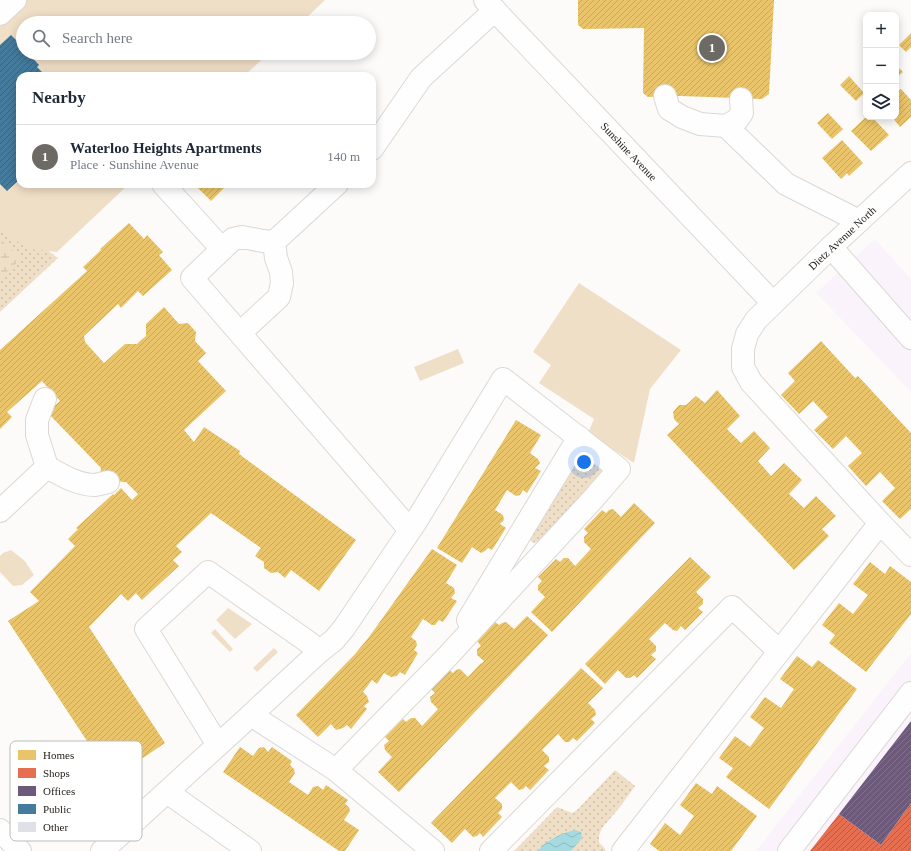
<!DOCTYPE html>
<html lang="en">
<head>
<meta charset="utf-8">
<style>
	:root { --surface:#fff; --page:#f2f2f3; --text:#1f2937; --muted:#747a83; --line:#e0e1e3; --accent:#6d6965 }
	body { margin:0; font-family:Georgia,serif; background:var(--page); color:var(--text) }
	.controls { position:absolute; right:12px; top:12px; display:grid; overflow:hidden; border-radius:8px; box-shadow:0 2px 10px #0003 }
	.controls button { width:36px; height:36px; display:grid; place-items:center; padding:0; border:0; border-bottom:1px solid var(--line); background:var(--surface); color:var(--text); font:20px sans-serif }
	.you { position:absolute; left:584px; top:462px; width:14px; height:14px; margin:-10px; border:3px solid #fff; border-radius:50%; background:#1a73e8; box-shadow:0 0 0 6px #1a73e833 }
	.badge { display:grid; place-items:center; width:26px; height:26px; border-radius:50%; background:var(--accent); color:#fff; font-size:13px; font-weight:700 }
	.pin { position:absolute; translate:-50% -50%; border:2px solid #fff; box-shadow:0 1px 4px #0006 }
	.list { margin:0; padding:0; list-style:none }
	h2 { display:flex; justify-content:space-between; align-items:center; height:52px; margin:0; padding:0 16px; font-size:17px }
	h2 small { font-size:13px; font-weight:400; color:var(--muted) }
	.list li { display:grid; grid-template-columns:26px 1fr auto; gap:12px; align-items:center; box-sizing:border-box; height:64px; padding:0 16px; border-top:1px solid var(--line) }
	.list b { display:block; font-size:15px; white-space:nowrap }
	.list p { margin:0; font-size:13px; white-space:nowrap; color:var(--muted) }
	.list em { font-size:13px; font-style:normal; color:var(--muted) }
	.icon { flex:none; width:22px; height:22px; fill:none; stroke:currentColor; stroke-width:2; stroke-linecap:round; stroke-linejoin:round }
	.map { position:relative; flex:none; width:911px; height:851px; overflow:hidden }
	.search { position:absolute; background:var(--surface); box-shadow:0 2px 10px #0003; left:16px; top:16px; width:360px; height:44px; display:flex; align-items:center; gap:10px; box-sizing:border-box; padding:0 14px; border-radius:22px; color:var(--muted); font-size:15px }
	.panel { position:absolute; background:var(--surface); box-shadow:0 2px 10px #0003; left:16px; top:72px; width:360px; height:116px; border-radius:12px }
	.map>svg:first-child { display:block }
	.commercial { fill:#faf3fb }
	.grass { fill:url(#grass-dots) }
	.wetland { fill:url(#wetland-marsh) }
	.green { fill:#f0dfc7 }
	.water { fill:url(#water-waves) }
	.homes { fill:url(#homes-hatch) }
	.shops { fill:url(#shops-hatch) }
	.offices { fill:url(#offices-hatch) }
	.public { fill:url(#public-hatch) }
	.building { fill:url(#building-hatch) }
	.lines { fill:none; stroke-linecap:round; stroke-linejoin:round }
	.minor-casing { stroke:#dbd8d4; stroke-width:24 }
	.minor { stroke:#fffefe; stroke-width:22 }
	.labels { text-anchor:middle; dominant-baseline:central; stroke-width:4; stroke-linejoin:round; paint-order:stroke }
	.street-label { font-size:11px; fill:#201b16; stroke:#fff }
	.key { fill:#fff; stroke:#bcbbb9; stroke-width:1 }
	.key-label { font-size:11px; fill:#201b16 }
</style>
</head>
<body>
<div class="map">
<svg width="911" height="851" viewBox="0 0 911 851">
	<defs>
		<pattern id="grass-dots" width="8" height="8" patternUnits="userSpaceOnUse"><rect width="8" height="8" fill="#f0dfc7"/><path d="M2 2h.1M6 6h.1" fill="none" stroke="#cebfaa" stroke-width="1.8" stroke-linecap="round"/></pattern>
		<pattern id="wetland-marsh" width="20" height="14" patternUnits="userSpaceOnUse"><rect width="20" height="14" fill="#f0dfc7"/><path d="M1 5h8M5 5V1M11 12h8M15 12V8" fill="none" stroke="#cebfaa"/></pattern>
		<pattern id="water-waves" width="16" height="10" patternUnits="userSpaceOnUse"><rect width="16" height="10" fill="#a4dae0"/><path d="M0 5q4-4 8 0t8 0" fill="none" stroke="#8dbabf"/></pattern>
		<pattern id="homes-hatch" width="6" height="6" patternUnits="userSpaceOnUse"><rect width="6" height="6" fill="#e9c46a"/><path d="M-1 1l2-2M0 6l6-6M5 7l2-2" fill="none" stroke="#c8a85b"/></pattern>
		<pattern id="shops-hatch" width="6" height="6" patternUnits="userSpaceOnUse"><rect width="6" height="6" fill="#e76f51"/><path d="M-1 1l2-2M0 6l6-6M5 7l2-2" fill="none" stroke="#bb5a42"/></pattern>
		<pattern id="offices-hatch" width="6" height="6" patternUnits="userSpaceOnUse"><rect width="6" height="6" fill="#6d597a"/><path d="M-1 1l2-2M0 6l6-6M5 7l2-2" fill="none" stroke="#81728a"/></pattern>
		<pattern id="public-hatch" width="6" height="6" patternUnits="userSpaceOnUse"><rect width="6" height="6" fill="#457b9d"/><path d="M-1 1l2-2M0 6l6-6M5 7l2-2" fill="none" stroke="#39647f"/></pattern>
		<pattern id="building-hatch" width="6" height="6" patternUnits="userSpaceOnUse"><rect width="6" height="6" fill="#e0e0e9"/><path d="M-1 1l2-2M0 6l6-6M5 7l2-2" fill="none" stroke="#c0c0c7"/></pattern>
	</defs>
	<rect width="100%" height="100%" fill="#fdfbf9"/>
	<path class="commercial" d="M875,239L911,279V392L816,293Z
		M911,653V851H756L878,695Z"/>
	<path class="grass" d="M0,214L58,258L0,312Z
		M585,457H588L602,469L603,473L599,479L539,541L534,543L531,541L530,539L580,458Z
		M615,770L635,786L620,807L602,828L599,836V842L606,850L605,851H514L557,807L572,813L577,810Z"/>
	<path class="wetland" d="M0,239L21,259L0,278Z"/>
	<path class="green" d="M0,0H325L301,23H23V53H269L244,76H20V184H129L57,252L29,249L0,230Z
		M579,283L681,350L650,389L634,463L588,433L594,419L539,383L551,365L533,352Z
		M458,349L464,363L420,381L414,367Z
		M11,550L25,561L34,575L22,585L13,586L0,572V556L3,553Z
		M228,608L252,624L235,639L216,620Z
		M215,629L233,649L230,652L211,633Z
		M274,648L278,652L257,672L253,668Z"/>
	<path class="water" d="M575,830L581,832L582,838L571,851H538C546,840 562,833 575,830Z"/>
	<path class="homes" d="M578,0H774L769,94L762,99L681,96L648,97L643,93L644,28L583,29L578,25Z
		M911,33V47L906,52L899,45Z
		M896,65L903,72L896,78Z
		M849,76L864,93L856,101L840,85Z
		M901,89L911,100V117L900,127L892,117H896V93Z
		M828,113L843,129L832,139L817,123Z
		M866,117H872L889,135L871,151L851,131Z
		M842,140L863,163L849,176L847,173L841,179L822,158Z
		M194,184H220L224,188L211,201Z
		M129,223L144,239L147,235L163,252L159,255L172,270L143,296L138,291L121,308L118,304L84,336L85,342L104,363L125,344H137L141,340L146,336V324L164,307L179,324L188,323L196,332L195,341L206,353L198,361L226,391L184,430L194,442L204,427L240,451L239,454L356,540L319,591L291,570L285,578L278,572L271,573L264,568V562L255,556L261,548L211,513L176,546L182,552L173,560L179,566L142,600L136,593L128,601L121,594L89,627L165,743L112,779L8,621L39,601L30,592L75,546L68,539L78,529L76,528L113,494L114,495L121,488L132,500L138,494L126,482L106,481L100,476L101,468L47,412L60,401L42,381L7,412L12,417L0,429V350L87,271L83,267L101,250L100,249Z
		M821,341L855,378L858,376L911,433V509L900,519L882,501L895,488L880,472L866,486L848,466L862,453L846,436L833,449L814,430L828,417L813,401L799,414L781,395L795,381L788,373Z
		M717,390L740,416L727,429L741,443L754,431L770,448L758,461L771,476L784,463L802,480L789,494L804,508L816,496L836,516L822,529L829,536L794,570L667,435L679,424L674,419L673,412L679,405H686L696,396L705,403Z
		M516,420L541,435L530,453L538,459L540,463L535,468L541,471L527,493L523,490L520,495L516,496L507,490L495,510L503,515L504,520L500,524L506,528L492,550L488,548L485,551L481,553L472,547L462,563L437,548Z
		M634,503L655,523L552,632L531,612L545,597L538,590V585L542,581L538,577L556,559L560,562L564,558H568L575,566L591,549L584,542V537L588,533L584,529L602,510L606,513L609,510L613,509L621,517Z
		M432,549L457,565L446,583L454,588L455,593L451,598L457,601L443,622L439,620L435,625H432L423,619L411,637L416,641L417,645L414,650L418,653L405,675L400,672L397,676L391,677L384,673L377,684L372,680L363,692L367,696L369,702L364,706L367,709L351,729L347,725L343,728L336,730L331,724L318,737L296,715L355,654L369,637Z
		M690,557L711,577L696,592L703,599V604L698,608L703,612L685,630L681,626L677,631L673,630L665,623L649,639L656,646V651L651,655L656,659L637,678L634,675L630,678H626L618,670L605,684L585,664Z
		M870,562L885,574L890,566L911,582V614L866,672L829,643L835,635L822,625L839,603L853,614L868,595L853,584Z
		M527,616L548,635L399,792L378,772L392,757L385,750L384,745L389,741L385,737L403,719L406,722L411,718H415L422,726L438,709L431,702L430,697L435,693L431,689L449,670L453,673L456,670L460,669L468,677L481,663V664L484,661L477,655V649L481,646L477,641L495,622L499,625L502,623L506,622L514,629Z
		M797,656L812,667L818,660L857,689L769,809L726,777L733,768L719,758L735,736L750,747L764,728L750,717L765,697L781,708L794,689L780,679Z
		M581,668L603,688L588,703L595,710L596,715L591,719L595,723L577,741L573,738L569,742H565L558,734L542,750L549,757V762L544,766L549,770L530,790L526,786L523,789L519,790L511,782L495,798L502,804V809L498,813L502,817L483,837L480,833L477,836L473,837L465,829L452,843L431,823Z
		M240,747L253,756L259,748L264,747L268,752L272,747L292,761L290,765L294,769L295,773L289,782L308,795L313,787L318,786L323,790L326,785L348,800L345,804L349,807L350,811L344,820L359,830L345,851H339L223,772Z
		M696,783L712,794L717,786L757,816L731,851H659L650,844L665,823L680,835L694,816L680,805Z"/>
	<path class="shops" d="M911,803V851H810L839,814L881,845Z"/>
	<path class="offices" d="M911,721V803L881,845L839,814Z"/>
	<path class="public" d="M11,35L23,47V53H28L39,65L37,67L46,76H20V179L7,191L0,184V45Z"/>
	<path class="building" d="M58,71L63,76H52Z"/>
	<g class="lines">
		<defs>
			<g id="minor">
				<path id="s1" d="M485,0L773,303"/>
				<path d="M0,14L15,0"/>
				<path d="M665,96L669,109L682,117L700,124L726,126"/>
				<path d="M741,99L742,113L737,120L726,126L786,184L859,221"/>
				<path d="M372,149L421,78L495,10"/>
				<path d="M911,173L831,247L756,320L747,334L743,349V367L751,382L880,523L911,555"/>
				<path d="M163,184L222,249"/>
				<path d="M274,242L337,184"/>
				<path d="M831,247L911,338"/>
				<path d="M240,333L279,297L282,283L281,272L276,258L274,242L263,241L242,237L233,239L192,278L410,530"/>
				<path d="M45,399L37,420V435L47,467C61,475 78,485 95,485C100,484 104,483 108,482"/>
				<path d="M0,511L47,467"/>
				<path d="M468,620L579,437"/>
				<path d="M251,715L336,770L433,851"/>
				<path d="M218,745L146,629L208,572L304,639L320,651"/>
				<path d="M167,792L250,851"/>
				<path d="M0,830L20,851"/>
				<path d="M102,851L251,715L320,651L334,640L344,628L415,523L503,379L619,469L594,498L444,660L336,770"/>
				<path d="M491,851L732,607L779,651"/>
				<path d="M623,851L880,523"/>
				<path d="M789,851L911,693"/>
			</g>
		</defs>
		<use href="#minor" class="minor-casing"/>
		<use href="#minor" class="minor"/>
	</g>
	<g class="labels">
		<g class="street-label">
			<text stroke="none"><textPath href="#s1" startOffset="209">Sunshine Avenue</textPath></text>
			<text transform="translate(842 238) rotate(-43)">Dietz Avenue North</text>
		</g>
	</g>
	<rect x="10" y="741" width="132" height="100" rx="6" class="key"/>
	<rect x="18" y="750" width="18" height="10" fill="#e9c46a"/>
	<rect x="18" y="768" width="18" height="10" fill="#e76f51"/>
	<rect x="18" y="786" width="18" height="10" fill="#6d597a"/>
	<rect x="18" y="804" width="18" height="10" fill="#457b9d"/>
	<rect x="18" y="822" width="18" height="10" fill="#e0e0e9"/>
	<g class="key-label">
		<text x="43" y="759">Homes</text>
		<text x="43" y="777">Shops</text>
		<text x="43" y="795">Offices</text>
		<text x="43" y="813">Public</text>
		<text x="43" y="831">Other</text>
	</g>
</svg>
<div class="controls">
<button>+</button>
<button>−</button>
<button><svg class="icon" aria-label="layers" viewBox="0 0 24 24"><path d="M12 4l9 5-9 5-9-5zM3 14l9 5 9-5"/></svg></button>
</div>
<div class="you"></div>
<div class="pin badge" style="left:712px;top:48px">1</div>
<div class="search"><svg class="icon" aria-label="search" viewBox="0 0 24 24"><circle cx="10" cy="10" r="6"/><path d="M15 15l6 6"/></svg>Search here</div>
<section class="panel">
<h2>Nearby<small></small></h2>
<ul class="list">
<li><span class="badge">1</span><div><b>Waterloo Heights Apartments</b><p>Place · Sunshine Avenue</p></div><em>140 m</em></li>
</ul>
</section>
</div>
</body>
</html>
